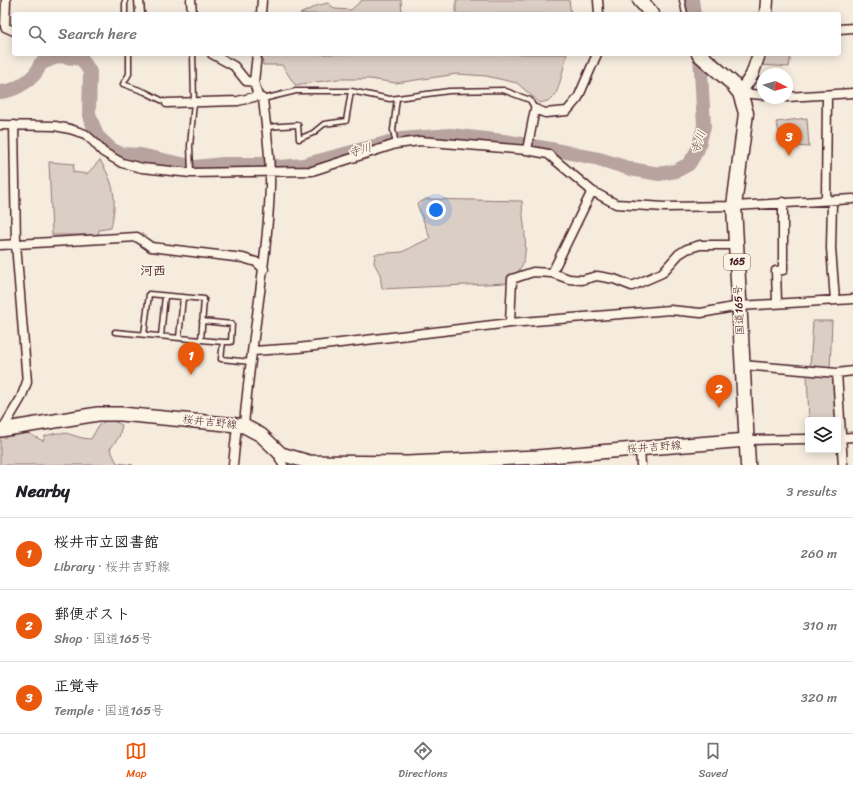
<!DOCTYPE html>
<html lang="en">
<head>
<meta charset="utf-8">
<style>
	:root { --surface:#fff; --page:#f2f2f2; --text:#202124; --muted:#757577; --line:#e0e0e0; --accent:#ea580c }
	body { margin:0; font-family:Sriracha,"Klee One",sans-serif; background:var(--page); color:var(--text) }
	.controls { position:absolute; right:12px; bottom:12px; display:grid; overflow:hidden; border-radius:4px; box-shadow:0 2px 10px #0003 }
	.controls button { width:36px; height:36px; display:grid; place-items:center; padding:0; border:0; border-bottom:1px solid var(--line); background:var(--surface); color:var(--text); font:20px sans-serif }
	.compass { position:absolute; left:757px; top:68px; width:36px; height:36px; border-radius:50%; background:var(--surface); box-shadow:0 2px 10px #0003; rotate:96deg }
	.you { position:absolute; left:436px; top:210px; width:14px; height:14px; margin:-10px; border:3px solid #fff; border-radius:50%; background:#1a73e8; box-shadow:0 0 0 6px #1a73e833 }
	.badge { display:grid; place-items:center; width:26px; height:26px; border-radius:50%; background:var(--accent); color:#fff; font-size:13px; font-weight:700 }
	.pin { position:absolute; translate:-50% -33px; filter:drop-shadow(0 1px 2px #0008) }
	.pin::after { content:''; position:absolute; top:21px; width:14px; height:12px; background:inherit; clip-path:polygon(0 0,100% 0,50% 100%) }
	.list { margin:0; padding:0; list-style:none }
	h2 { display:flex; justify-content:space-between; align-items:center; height:52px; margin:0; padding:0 16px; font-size:17px }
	h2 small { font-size:13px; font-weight:400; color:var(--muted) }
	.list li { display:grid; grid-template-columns:26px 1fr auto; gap:12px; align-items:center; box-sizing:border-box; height:72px; padding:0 16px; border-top:1px solid var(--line) }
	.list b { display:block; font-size:15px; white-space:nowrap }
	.list p { margin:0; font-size:13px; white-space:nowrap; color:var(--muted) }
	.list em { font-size:13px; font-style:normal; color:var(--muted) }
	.icon { flex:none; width:22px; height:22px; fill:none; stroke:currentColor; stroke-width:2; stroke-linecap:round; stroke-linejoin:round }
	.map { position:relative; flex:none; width:853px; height:465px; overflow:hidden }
	.search { position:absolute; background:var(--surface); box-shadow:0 2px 10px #0003; left:12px; right:12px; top:12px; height:44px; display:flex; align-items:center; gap:10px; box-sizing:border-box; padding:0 14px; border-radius:4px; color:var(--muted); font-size:15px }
	.sheet { height:268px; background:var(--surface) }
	nav { display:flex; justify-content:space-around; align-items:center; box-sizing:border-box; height:56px; border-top:1px solid var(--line); background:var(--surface); font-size:11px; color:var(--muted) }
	nav a { display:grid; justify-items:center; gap:2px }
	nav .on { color:var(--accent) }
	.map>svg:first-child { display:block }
	.green { fill:#dbcec4; stroke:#927678 }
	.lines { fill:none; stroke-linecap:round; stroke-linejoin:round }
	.river { stroke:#b8a39e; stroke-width:14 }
	.service-casing { stroke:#4a1f2b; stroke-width:7 }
	.minor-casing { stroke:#4a1f2b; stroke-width:11 }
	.secondary-casing { stroke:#4a1f2b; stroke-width:15 }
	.primary-casing { stroke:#4a1f2b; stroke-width:16 }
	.trunk-casing { stroke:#4a1f2b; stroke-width:17 }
	.service { stroke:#fcf5e5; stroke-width:4 }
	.minor { stroke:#fcf5e5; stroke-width:8 }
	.secondary { stroke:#fcf5e5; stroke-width:12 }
	.primary { stroke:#fcf5e5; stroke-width:13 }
	.trunk { stroke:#fcf5e5; stroke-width:14 }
	.labels { text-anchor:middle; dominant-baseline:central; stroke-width:3; stroke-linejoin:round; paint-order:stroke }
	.shield { fill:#fcf5e5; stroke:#7f5f63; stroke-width:1 }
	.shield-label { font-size:10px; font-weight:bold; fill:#4a1f2b }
	.street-label { font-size:11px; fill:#4a1f2b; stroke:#fcf5e5 }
	.water-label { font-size:12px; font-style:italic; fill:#704d53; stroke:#fcf5e5 }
	.quarter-label { font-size:13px; font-weight:bold; fill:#4a1f2b; stroke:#fcf5e5 }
</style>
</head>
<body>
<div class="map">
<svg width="853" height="465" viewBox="0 0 853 465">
	<rect width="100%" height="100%" fill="#f5ecde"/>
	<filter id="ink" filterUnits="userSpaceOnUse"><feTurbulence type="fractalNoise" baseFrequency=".025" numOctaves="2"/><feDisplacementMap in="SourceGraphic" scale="8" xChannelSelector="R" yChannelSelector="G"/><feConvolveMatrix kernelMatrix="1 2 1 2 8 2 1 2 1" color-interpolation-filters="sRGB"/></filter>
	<g filter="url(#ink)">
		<path class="green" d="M362,0H401L402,14H300L316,6L328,3L335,9L351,10Z
			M456,0H569L571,14H456Z
			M262,54H567C564,64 559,94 552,99C549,101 543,102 540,103L517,83L486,76L457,74L396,83L370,79H338L295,85L282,65H263Z
			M761,54H791L789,67L760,65Z
			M807,118L809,147L795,146L794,133L779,132L776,122Z
			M100,160C115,185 117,199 111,228L99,230L98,235H52L49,162L74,164L73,172L87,174Z
			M426,199L522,201C522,218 529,247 523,263C520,271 513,277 507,283L382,289L380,274L374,263L375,254L402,252L430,238L417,204Z
			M813,321H832L830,370L810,369Z
			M807,374L834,377L838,420H809Z
			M109,419L122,425L119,437L110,449L117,463L133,465H0V437L9,433H28L43,441L45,436C70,428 70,438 91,439L99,425Z"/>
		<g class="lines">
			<path class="river" d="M692,0L694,14
				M0,92C14,92 37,78 40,64L59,56L82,59L90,72L89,114L97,136L111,149L121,154L141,155L195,167L223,164H269L280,167L303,165L401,139L450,135L504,141L556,150L599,159L631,169L659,174L676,171L689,164L698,149L704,126L700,54"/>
			<defs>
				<path id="service" d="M125,0V14
					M682,0L685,14
					M129,54V74L123,84L145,92L167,103
					M263,99L296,91H351L390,99L449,91L503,90L530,100L535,109
					M266,127L298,125L299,139L313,133L324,124L346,121L351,91
					M396,144L393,130L397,98
					M191,173L190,146L194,102L193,54
					M202,321L232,324L231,342H223
					M115,332L223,342L221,359L251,362
					M144,335L149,294L204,299L201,340
					M161,336L165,296
					M179,338L183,297"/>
				<path id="minor" d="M6,0L5,27L14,31
					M139,0L140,14
					M191,0L192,14
					M598,0L599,14
					M261,14L262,0
					M839,29L853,28
					M212,54L234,66L246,81L254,82
					M740,93L763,95
					M787,97L853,93
					M167,103L238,101L258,96
					M0,125L55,126L70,129L85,134L94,142L103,152L122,163L142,168L191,173L312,171L396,144L420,141L527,150L548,154L592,191L616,204L665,207L734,206L853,199
					M527,150L535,109L545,113L567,111L578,98L597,54
					M826,200L827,95
					M832,201L831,248L835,300
					M0,245L137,237L151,247L243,258L256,262L264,269
					M552,273L569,279L582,280L597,276L614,279L632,286L662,273L679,254L687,249L700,245H736
					M777,303L776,271L783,270V202
					M510,323L512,279L533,272L552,273L592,191
					M253,351L298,348L510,323L670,310L701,313L739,306L853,299
					M742,365L837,373L853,371
					M837,373L843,465
					M244,426C250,346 267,267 270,187C271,158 266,128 263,99L258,96L254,82L257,54
					M2,430L21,398L27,382L16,244L14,125
					M838,438L853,437
					M747,440L808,439
					M640,448L641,465
					M281,454L280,459L283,465
					M233,465L237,425"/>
				<path id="secondary" d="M766,14L767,0
					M740,93L752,75L759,54"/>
				<path id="primary" d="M0,430L98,414H121L237,425L244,426L261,435L281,454L309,462L408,463L537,457L747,440"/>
				<path id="trunk" d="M640,0L652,14
					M699,54L731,82L740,93L746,113L734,206L748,465"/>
			</defs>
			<use href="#service" class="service-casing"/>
			<use href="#minor" class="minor-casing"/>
			<use href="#secondary" class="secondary-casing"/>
			<use href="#primary" class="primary-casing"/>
			<use href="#trunk" class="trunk-casing"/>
			<use href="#service" class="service"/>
			<use href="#minor" class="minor"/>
			<use href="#secondary" class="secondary"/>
			<use href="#primary" class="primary"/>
			<use href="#trunk" class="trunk"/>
		</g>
	</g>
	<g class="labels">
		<rect class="shield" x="724" y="254" width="26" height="16" rx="3"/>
		<g class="shield-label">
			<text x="737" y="262">165</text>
		</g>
		<g class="street-label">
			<text transform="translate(739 310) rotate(-93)">国道165号</text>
			<text transform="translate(210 422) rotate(6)">桜井吉野線</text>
			<text transform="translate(654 447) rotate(-4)">桜井吉野線</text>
		</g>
		<g class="water-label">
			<text transform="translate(698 142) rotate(-70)">寺川</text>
			<text transform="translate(360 150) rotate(-15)">寺川</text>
		</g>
		<g class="quarter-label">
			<text x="153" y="270">河西</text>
		</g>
	</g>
</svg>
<div class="controls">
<button><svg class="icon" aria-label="layers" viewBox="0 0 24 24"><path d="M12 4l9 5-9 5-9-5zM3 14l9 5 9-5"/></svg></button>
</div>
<svg class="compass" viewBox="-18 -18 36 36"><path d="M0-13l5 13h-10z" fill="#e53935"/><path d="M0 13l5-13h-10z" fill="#757577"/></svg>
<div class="you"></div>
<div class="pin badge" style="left:191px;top:375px">1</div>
<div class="pin badge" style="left:719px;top:408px">2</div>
<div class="pin badge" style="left:789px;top:156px">3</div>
<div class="search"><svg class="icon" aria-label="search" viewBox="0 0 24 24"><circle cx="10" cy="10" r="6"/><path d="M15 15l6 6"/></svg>Search here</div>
</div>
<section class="sheet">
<h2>Nearby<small>3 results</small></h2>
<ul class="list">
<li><span class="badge">1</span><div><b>桜井市立図書館</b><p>Library · 桜井吉野線</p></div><em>260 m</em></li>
<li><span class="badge">2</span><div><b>郵便ポスト</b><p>Shop · 国道165号</p></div><em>310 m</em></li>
<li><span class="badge">3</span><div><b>正覚寺</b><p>Temple · 国道165号</p></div><em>320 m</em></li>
</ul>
</section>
<nav>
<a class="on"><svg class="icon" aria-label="map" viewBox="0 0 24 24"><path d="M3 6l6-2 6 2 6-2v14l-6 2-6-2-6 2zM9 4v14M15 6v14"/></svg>Map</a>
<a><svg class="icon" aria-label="directions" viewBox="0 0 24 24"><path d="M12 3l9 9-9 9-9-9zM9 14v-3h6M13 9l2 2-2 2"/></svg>Directions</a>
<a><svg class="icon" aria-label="saved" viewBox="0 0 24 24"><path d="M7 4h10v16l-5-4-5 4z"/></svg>Saved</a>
</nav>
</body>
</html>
